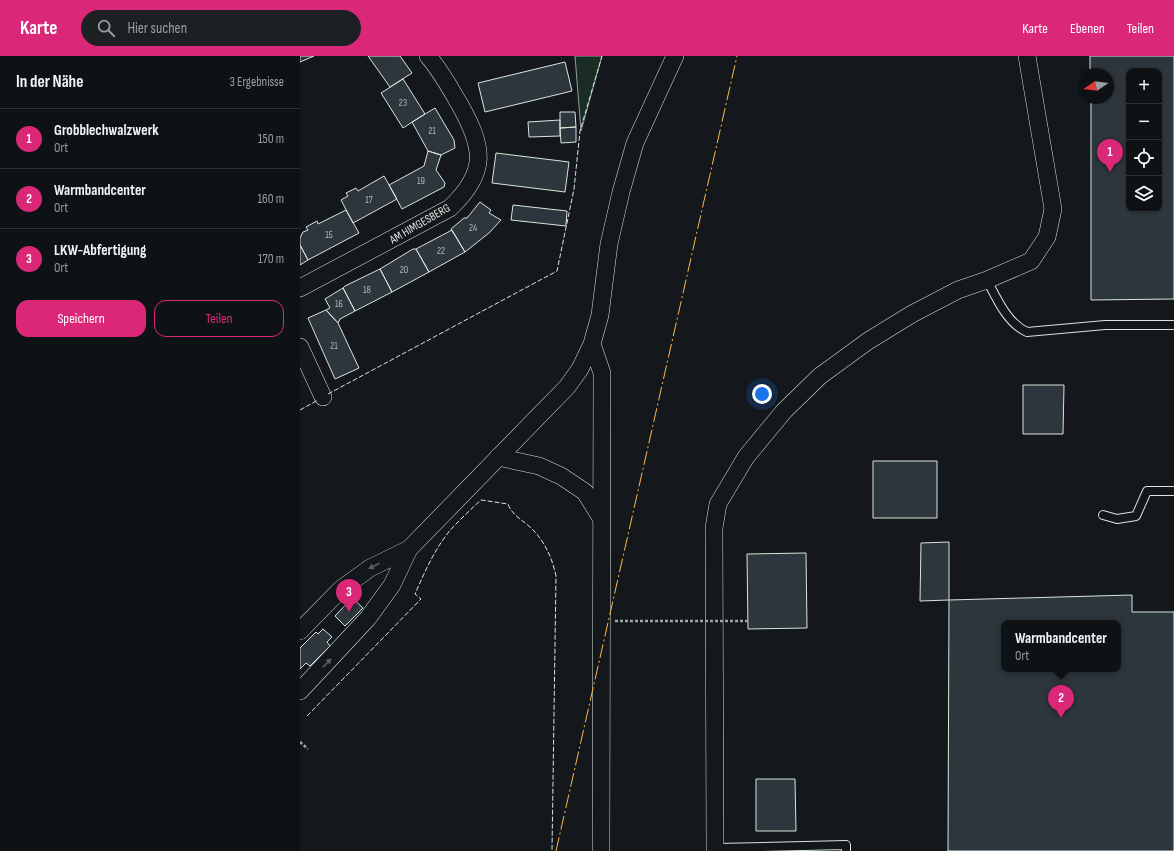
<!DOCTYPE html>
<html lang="de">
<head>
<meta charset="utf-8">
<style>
	:root { --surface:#0f1215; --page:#1d2022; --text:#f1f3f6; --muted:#9b9ea0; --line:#2f3234; --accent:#db2777 }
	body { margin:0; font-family:"Sofia Sans Condensed",sans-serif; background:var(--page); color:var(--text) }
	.controls { position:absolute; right:12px; top:12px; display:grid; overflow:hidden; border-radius:8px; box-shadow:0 1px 3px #0004 }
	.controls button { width:36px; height:36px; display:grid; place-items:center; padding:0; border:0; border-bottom:1px solid var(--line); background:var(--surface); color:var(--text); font:20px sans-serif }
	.compass { position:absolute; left:778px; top:12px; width:36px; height:36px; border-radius:50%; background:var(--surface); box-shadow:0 1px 3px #0004; rotate:257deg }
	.you { position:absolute; left:462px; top:338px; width:14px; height:14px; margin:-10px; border:3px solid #fff; border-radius:50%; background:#1a73e8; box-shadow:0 0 0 6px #1a73e833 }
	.badge { display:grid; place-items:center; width:26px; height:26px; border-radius:50%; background:var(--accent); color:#fff; font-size:13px; font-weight:700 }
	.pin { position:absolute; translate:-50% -33px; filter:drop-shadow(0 1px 2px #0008) }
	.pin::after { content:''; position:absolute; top:21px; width:14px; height:12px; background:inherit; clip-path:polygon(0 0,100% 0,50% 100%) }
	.popup { position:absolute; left:701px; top:564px; width:120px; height:52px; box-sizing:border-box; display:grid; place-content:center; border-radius:8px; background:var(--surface); filter:drop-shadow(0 1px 3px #0005); font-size:13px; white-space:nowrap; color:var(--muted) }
	.popup b { font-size:15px; color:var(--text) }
	.popup::after { content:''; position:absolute; left:50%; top:100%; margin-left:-8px; border:8px solid transparent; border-top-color:var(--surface) }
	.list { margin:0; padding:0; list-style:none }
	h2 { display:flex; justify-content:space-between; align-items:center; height:52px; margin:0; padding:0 16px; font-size:17px }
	h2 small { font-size:13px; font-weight:400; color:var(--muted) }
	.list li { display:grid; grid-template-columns:26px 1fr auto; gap:12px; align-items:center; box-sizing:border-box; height:60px; padding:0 16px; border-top:1px solid var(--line) }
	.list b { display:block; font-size:15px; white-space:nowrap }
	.list p { margin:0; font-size:13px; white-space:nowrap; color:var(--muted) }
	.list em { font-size:13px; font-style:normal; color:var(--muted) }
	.actions { display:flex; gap:8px; padding:12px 16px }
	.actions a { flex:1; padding:9px 0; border:1px solid var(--accent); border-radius:12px; text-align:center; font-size:14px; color:var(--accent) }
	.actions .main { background:var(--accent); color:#fff }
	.icon { flex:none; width:22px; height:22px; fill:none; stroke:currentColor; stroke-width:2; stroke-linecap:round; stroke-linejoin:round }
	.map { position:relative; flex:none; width:874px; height:795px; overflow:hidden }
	header { display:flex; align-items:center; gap:24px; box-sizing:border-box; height:56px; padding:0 20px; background:var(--accent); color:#fff }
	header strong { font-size:19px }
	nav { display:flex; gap:22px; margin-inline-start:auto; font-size:14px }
	.search { width:280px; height:36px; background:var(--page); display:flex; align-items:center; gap:10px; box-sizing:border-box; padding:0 14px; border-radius:22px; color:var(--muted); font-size:15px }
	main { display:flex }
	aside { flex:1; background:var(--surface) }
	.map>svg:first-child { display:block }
	.green { fill:#1a2d24; stroke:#939e99 }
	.building { fill:#2c363c; stroke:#d8e6dc; fill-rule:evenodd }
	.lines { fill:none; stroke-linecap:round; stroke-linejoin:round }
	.lane-casing { stroke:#d8e6dc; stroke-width:10 }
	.street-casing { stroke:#d8e6dc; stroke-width:18 }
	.path { stroke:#9da8a2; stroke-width:2.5; stroke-dasharray:3 2; stroke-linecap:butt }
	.lane { stroke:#14181c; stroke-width:8 }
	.street { stroke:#14181c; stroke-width:17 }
	.path-bridge { stroke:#9da8a2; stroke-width:2.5; stroke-dasharray:3 2; stroke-linecap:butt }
	.fence { stroke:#d8e6dc; stroke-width:1; stroke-dasharray:5 2; stroke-linecap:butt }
	.power { stroke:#ffb74d; stroke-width:1; stroke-dasharray:14 3 2 3; stroke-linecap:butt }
	.oneway { fill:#59605f }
	.labels { text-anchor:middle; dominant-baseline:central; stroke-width:3; stroke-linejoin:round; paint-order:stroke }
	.number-label { font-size:10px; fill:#adbab4 }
	.street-label { font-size:12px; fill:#d8e6dc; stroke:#14181c }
</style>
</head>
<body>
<header>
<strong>Karte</strong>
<div class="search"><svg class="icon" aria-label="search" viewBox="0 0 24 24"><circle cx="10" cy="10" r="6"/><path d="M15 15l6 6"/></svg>Hier suchen</div>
<nav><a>Karte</a><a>Ebenen</a><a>Teilen</a></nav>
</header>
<main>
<aside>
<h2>In der Nähe<small>3 Ergebnisse</small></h2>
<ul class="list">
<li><span class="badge">1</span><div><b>Grobblechwalzwerk</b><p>Ort</p></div><em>150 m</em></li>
<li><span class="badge">2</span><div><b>Warmbandcenter</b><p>Ort</p></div><em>160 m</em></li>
<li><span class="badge">3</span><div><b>LKW-Abfertigung</b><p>Ort</p></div><em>170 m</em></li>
</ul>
<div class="actions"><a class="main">Speichern</a><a>Teilen</a></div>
</aside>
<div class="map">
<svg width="874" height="795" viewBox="0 0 874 795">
	<rect width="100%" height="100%" fill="#14181c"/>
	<path class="green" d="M275,0H302L281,75Z"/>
	<path class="building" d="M0,0H14L0,6Z
		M68,0H100L112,17L90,31Z
		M790,0H874V243L791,244V42H808V18H790ZM829,15H859V153H829Z
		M265,6L272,35L185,56L178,27Z
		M103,23L125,58L103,72L81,37Z
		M135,52L154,84L155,92L141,99L128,95L112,66Z
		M260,56H275L276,71L260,72Z
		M260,64V80L229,81L228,66Z
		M276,71V86L261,87L260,72Z
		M128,95L141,99L136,114L145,127L144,131L102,153L89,129L124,110Z
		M196,97L269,106L265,136L192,127Z
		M84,120L97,143L53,167L41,144L48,140L46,137L56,132L58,135Z
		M180,146L191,154L189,157L201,164L189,177L165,196L151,173L164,162H167Z
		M213,149L267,155L266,170L211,164Z
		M46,154L59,177L8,204L0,189V182L3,176L8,174L6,171L17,165L18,168Z
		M152,174L165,196L129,216L116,193Z
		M0,189L8,204L0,209Z
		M113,193H116L129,216L92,236L80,213Z
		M80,213L92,236L55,255L43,232L45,230Z
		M43,232L55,255L40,263L38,267L26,254L30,252L25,243Z
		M26,254L38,267L59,312L35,323L8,262Z
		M723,329H764L763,378H723Z
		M573,405H637V462H573Z
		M649,486V544L620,545L621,487Z
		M506,497L507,572L448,573L447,498Z
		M832,539V556H874V795H648L649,544ZM704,567H818V613H704Z
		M52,542L63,552L45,570L35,560Z
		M23,573L32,581L27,586L30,590L10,610L6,607L0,613V592L16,576L18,578Z
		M456,723H495L496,775H456Z"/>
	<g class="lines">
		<defs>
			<path id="lane" d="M687,224C697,243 707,267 727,276L805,269H874
				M803,459L817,463L836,460L847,435H874
				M415,792L546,789V795"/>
			<path id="street" d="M0,232L150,152C188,116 184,92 160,49C150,32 141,15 128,0
				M292,288L302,317L301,795
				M0,291L23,341
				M198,401L239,410L261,420L285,436L301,462
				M0,575L41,533L70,512L109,493
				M0,635L68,562L92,529L109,493L267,331L280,313L292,288L300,259L309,188L321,136L335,87L375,0
				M415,795L414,472L418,448L446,401L484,355L520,320L568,285L612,258L658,234L687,224L731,205L747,181L753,153L727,0"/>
		</defs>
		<use href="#lane" class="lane-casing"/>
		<use href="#street" class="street-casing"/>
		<path class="path" d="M0,686L8,693"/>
		<use href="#lane" class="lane"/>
		<use href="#street" class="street"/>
		<path class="path-bridge" d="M315,565H448"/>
		<path class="fence" d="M28,338L257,215L274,133L280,75L302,0
			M0,354L18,344
			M7,660L121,543L115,538C125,515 137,488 154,470C163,461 172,452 181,444L208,448C212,459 221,463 230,471C244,484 252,501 256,520L252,795"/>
		<path class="power" d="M256,795L437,0"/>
	</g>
	<defs><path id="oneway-solid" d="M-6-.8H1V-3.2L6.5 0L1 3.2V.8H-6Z"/></defs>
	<g class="oneway">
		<use href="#oneway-solid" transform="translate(74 510) rotate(153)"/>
		<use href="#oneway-solid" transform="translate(27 607) rotate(-46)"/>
	</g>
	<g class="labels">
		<g class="number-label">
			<text x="103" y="47">23</text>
			<text x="132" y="75">21</text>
			<text x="121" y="125">19</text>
			<text x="69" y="144">17</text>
			<text x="173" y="172">24</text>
			<text x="29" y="179">15</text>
			<text x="141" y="195">22</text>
			<text x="104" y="214">20</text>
			<text x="67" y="234">18</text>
			<text x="39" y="248">16</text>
			<text x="34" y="290">21</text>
		</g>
		<g class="street-label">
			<text transform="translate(120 168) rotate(-30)">AM HIMGESBERG</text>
		</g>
	</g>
</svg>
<div class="controls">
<button>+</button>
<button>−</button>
<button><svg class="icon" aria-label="locate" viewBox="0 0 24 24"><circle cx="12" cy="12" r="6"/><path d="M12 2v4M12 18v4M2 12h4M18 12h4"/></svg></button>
<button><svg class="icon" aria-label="layers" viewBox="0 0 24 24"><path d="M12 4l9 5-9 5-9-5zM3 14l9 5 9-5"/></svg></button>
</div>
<svg class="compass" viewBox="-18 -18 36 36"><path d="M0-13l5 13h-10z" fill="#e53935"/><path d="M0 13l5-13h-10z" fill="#9b9ea0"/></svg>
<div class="you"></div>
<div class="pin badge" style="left:810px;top:116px">1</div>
<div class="pin badge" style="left:761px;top:662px">2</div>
<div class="popup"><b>Warmbandcenter</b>Ort</div>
<div class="pin badge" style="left:49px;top:556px">3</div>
</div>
</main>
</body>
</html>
